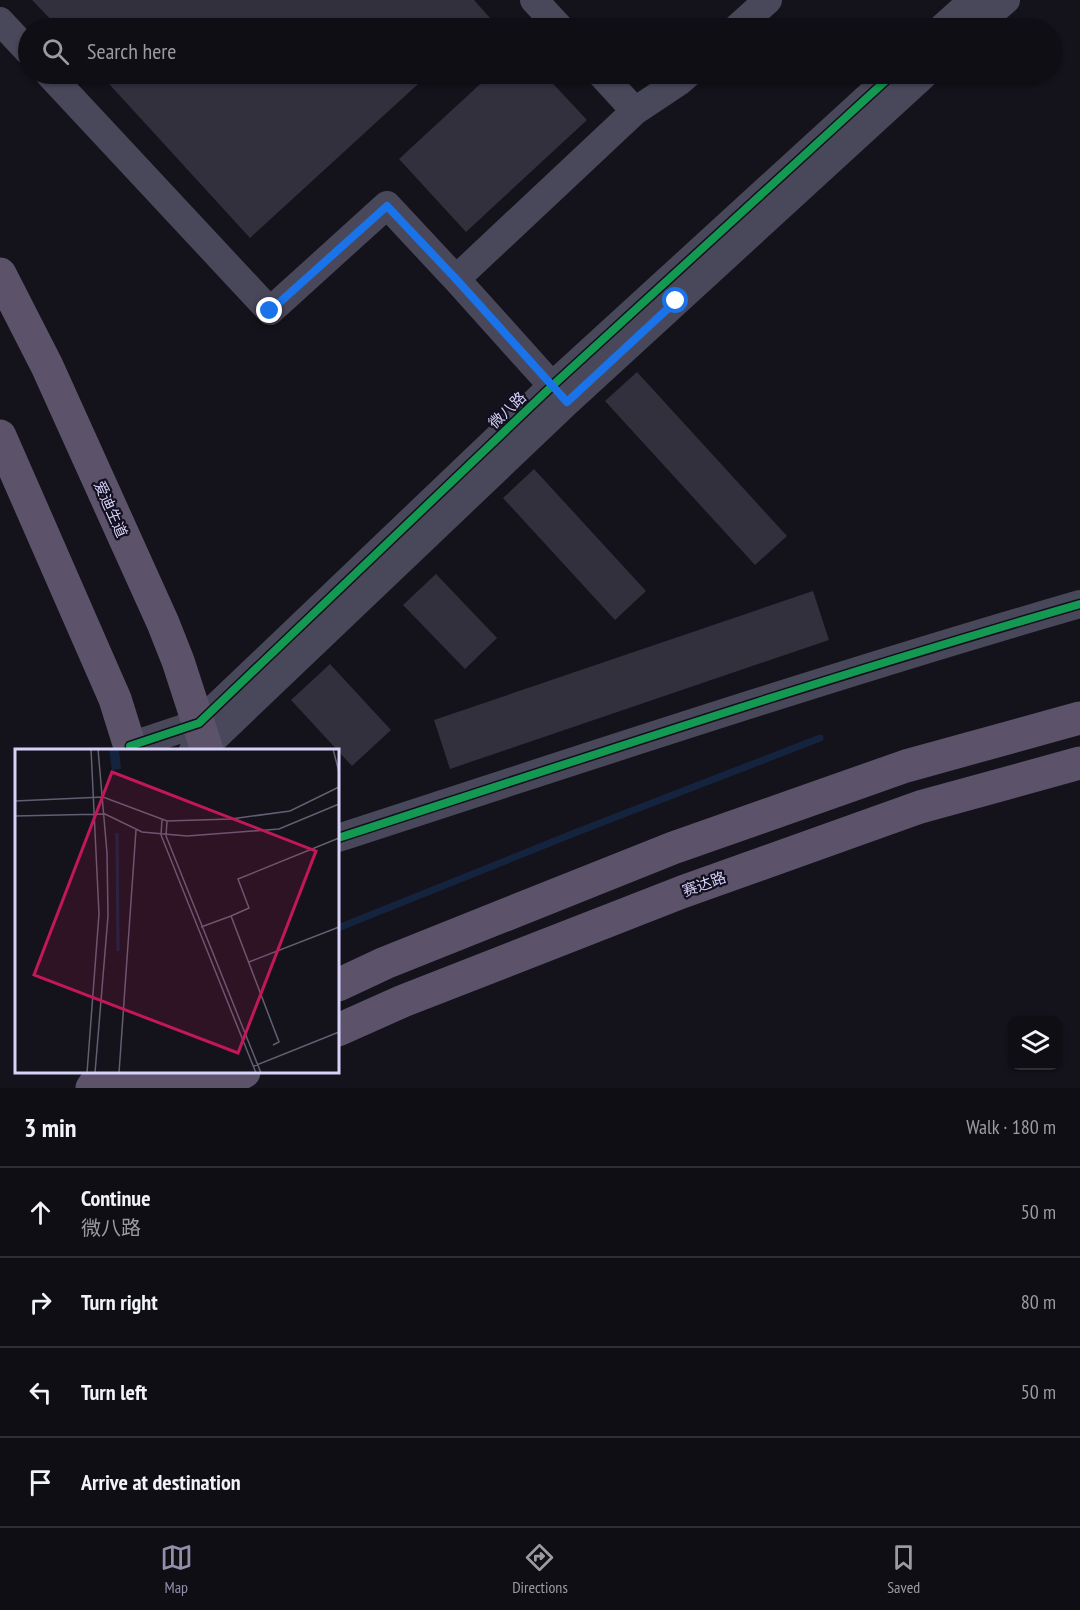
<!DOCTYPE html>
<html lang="en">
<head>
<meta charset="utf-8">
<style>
	:root { --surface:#0f0e14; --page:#18171d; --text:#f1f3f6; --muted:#9b9ca0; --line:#2f2e34; --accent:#928fab }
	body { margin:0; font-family:"PT Sans Narrow","Noto Sans SC",sans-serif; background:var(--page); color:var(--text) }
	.controls { position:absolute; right:18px; bottom:18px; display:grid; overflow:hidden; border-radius:12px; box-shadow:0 2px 4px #0004 }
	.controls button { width:54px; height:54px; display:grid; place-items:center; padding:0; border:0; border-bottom:2px solid var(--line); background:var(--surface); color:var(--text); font:30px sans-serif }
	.stop { position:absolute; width:18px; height:18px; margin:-14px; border:4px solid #1a73e8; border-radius:50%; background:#fff }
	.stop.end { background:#1a73e8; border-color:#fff; box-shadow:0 2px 6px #0008 }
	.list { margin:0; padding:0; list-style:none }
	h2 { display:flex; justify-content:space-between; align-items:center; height:78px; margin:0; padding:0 24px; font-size:26px }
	h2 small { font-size:20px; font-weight:400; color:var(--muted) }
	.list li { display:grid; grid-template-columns:39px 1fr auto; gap:18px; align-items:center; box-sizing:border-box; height:90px; padding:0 24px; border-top:2px solid var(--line) }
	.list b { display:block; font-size:22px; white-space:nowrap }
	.list p { margin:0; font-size:20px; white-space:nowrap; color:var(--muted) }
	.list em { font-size:20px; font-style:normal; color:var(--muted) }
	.icon { flex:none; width:33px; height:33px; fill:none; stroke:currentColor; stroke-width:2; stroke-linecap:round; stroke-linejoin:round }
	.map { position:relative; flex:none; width:1080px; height:1088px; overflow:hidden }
	.search { position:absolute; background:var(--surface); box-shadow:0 2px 4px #0004; left:18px; right:18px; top:18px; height:66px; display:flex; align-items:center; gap:15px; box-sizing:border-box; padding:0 21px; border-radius:33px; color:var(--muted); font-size:22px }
	.sheet { height:438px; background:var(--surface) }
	nav { display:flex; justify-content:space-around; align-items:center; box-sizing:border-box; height:84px; border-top:2px solid var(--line); background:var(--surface); font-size:16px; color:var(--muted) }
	nav a { display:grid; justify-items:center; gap:3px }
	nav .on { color:var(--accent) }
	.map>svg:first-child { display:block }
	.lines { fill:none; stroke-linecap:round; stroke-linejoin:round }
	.stream { stroke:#15243e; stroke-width:7 }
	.building { fill:#32303d }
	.minor { stroke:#49485a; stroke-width:28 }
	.major { stroke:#5c536b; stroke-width:33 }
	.cycleway-casing { stroke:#120f1e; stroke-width:11 }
	.cycleway { stroke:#139951; stroke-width:8 }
	.route { stroke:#1a73e8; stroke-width:8 }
	.labels { text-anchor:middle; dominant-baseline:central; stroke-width:4.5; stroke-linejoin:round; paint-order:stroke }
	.street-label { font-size:15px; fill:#d6d2f9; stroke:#120f1e }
	.inset-river { fill:none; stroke:#15243e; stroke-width:3 }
	.inset-road { fill:none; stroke:#625f73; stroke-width:1.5 }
	.view { fill:#c2185b; fill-opacity:0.15; stroke:#c2185b; stroke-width:3 }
	.inset-edge { fill:none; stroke:#d6d2f9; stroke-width:3 }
</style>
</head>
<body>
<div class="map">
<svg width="1080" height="1088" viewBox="0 0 1080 1088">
	<rect width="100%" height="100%" fill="#14121a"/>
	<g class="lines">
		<path class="stream" d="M338,928L577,832L820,738"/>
	</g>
	<path class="building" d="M32,0H474L490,18L478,28H59Z
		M100,74H429L250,238Z
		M491,74H544L587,120L466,232L399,159Z
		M637,372L787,536L755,565L605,401Z
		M534,469L646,591L615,620L503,498Z
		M436,574L497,638L465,669L403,605Z
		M813,591L829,640L450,769L434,720Z
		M330,664L391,730L352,766L291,700Z"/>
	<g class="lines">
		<path class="minor" d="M534,0L560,28
			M0,21L28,51
			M737,28L768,0
			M942,28L973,0
			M974,28L1006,0
			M49,74L270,311L387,205L456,279
			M601,74L635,111
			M564,399L456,279L635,111L680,81L688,74
			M130,746L199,723L552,386L893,74
			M193,750L206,746L567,402L925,74
			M338,838C584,758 831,676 1080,604"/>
		<path class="major" d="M0,274L47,366L163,623L178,661L207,750
			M0,436L115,699L131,750
			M338,985L385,963L673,848L906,766L1080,718
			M338,1030L403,1001L682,892L920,807L1080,763
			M92,1088L103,1072
			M126,1088L158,1072
			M179,1088L190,1077L192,1072
			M208,1088L244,1072"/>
		<defs>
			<path id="cycleway" d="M130,746L199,723L552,386L893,74
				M338,838C584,758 831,676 1080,604"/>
		</defs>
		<use href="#cycleway" class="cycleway-casing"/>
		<use href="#cycleway" class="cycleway"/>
	</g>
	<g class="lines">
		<path class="route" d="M270,311L387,206L456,279L567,402L676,301"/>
	</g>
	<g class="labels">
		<g class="street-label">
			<text transform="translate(507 410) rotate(-44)">微八路</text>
			<text transform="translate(111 509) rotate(66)">爱迪生道</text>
			<text transform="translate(704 884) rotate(-20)">赛达路</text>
		</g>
	</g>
	<g transform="translate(15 749)">
		<rect width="324" height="324" fill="#14121a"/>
		<path d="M94,0H104L106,20L97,21Z" fill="#15243e"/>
		<path class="inset-river" d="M102,84L103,202"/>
		<path class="inset-road" d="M318,0L324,23M0,52L88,48L152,72L216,70L275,62L324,38M0,67L90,65L127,83L172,87L264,80L324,55M147,71L146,86L241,324M152,72L151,87L246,324M216,167L234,159L223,130L324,89M186,178L216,167L264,293L258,296M234,213L324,178M239,317L324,283M72,324L84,165L76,0M80,324L93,167L92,104L83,0M104,324L121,81"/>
		<path class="view" d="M97,23L301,102L223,304L19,226Z"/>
		<rect width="324" height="324" class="inset-edge"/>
	</g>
</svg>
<div class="controls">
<button><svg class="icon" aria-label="layers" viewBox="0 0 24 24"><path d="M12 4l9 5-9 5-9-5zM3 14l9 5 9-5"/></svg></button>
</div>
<div class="stop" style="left:676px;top:301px"></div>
<div class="stop end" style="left:270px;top:311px"></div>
<div class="search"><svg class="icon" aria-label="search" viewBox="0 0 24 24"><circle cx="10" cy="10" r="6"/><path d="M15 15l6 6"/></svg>Search here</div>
</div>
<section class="sheet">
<h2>3 min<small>Walk · 180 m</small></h2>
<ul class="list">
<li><svg class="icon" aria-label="ahead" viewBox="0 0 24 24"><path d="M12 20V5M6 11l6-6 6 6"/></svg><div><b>Continue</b><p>微八路</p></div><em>50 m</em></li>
<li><svg class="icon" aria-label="right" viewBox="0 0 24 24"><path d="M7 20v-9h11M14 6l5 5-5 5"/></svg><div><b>Turn right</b></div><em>80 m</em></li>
<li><svg class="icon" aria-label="left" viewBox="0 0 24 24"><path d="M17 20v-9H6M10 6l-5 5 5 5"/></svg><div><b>Turn left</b></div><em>50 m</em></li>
<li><svg class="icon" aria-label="arrive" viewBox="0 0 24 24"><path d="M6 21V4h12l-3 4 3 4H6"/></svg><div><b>Arrive at destination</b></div></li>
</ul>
</section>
<nav>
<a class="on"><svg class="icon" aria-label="map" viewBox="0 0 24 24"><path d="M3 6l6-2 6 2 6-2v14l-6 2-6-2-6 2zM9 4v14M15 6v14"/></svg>Map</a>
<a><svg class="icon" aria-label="directions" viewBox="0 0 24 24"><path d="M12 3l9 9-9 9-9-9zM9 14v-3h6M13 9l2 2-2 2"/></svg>Directions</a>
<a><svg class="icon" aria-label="saved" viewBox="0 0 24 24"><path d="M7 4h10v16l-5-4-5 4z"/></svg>Saved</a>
</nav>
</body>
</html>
